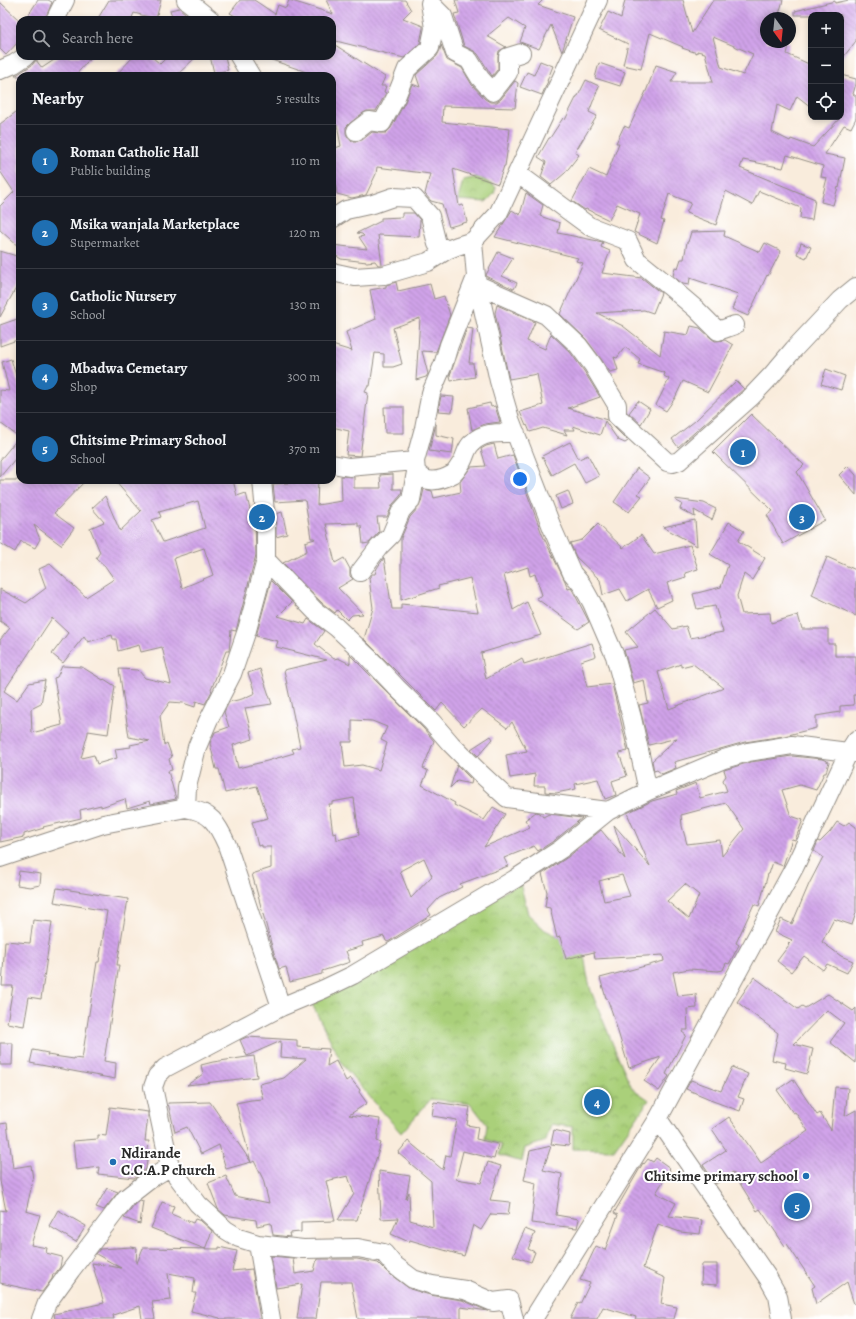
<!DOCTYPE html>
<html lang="en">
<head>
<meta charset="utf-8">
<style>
	:root { --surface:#171b24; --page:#242831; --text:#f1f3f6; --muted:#9ea1a6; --line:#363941; --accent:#1f6fb2 }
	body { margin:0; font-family:Alegreya,serif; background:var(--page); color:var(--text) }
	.controls { position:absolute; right:12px; top:12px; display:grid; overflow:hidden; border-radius:8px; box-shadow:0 2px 6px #0003 }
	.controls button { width:36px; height:36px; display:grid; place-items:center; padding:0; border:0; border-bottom:1px solid var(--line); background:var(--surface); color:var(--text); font:20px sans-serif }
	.compass { position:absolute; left:760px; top:12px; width:36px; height:36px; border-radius:50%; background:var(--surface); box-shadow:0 2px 6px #0003; rotate:165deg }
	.you { position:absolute; left:520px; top:479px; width:14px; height:14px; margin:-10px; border:3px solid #fff; border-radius:50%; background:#1a73e8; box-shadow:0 0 0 6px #1a73e833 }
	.badge { display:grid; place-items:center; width:26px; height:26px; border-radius:50%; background:var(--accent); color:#fff; font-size:13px; font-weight:700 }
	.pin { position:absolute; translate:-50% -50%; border:2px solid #fff; box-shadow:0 1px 4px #0006 }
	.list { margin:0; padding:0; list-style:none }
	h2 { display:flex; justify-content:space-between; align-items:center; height:52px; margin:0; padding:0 16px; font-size:17px }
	h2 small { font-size:13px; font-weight:400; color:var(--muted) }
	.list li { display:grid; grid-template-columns:26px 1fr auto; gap:12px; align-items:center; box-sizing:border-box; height:72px; padding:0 16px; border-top:1px solid var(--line) }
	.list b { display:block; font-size:15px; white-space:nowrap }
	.list p { margin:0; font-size:13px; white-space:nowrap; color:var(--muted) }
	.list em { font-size:13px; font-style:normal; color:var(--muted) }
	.icon { flex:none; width:22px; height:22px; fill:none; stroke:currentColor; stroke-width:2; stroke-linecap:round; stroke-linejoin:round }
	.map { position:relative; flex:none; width:856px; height:1319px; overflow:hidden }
	.search { position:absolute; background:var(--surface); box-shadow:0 2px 6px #0003; left:16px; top:16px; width:320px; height:44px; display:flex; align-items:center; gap:10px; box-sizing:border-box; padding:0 14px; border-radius:12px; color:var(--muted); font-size:15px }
	.panel { position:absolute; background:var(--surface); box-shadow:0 2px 6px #0003; left:16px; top:72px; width:320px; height:412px; border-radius:12px }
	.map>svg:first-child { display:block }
	.park { fill:url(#park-crowns); stroke:#6a7e52 }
	.building { fill:url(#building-back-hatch); fill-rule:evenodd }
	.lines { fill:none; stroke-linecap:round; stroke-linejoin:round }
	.minor-casing { stroke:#928c84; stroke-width:20 }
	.minor { stroke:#fff; stroke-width:18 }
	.poi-dot { fill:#1f6fb2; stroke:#fff; stroke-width:1.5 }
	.labels { text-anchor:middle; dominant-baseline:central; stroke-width:4; stroke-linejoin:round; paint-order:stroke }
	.poi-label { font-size:15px; font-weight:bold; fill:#2b2b2b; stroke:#fff; text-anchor:start }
</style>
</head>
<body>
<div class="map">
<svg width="856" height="1319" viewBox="0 0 856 1319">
	<defs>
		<pattern id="park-crowns" width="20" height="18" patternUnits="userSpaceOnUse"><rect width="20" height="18" fill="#aad07a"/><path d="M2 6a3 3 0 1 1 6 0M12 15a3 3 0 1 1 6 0" fill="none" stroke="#92b36a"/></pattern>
		<pattern id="building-back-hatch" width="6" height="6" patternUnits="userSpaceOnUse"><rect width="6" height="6" fill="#d0a3e9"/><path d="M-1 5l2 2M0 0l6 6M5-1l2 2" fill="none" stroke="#a985bd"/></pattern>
	</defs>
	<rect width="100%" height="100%" fill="#fff"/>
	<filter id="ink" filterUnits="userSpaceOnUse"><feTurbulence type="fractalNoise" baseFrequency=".025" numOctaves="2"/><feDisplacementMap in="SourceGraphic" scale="8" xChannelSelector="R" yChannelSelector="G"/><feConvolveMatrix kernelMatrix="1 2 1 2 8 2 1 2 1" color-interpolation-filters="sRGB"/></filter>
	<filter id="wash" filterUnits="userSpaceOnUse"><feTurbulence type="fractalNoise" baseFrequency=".012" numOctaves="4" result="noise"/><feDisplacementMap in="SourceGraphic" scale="16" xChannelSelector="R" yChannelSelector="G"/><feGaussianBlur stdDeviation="0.9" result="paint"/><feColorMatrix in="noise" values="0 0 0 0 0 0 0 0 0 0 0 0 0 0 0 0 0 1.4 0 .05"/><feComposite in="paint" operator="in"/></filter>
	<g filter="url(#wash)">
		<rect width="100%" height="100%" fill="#f9ecdc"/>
		<path class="park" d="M479,177L496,187L494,194L486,202L458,200L463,180Z
			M520,883L528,914L545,930L583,948L587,974L591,991L616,1052L632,1088L649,1100L614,1150L573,1149V1127L551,1124L546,1141L525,1148L522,1162L499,1155L501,1145L485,1139L487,1125L471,1104L431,1099L401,1133L344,1067L312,1004Z"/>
		<g id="blocks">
			<path class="building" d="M38,0H48L52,2L45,20H25Z
				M109,0H161L156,19L134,13L131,20H97Z
				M240,0H254L275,14L278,5L286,8L289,0L333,14L326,0H405L411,10L403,18L423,26V28L420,43L404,58L332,40V20H242L230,13Z
				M455,0H543L538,5L573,17L562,52L551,25L539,49L520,42L525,28L509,18L487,36L506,47L499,51L498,57V69L492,76L478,54L474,51L464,46L454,14L459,13Z
				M625,0H683L692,33L713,0H783L778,18H766V42H790L787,54L811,65V107L797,96L790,111L777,105L772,132L790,141L791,139L813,147L841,117V75L856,79V84L853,94L856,96V118L851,128L844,125L825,154L845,158L839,188L838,187L833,205L821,202L827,178L821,177L823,166L787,155L783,168L743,160L740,168L815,199L812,220L800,218L801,208L759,191L752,205L726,191L716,225L686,213L691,203L669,194L661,220L664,221L657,243L634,232L640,214L617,204L609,220L586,209L585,210L572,201L589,169L606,177L619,143H616L624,126L629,128L647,89L656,65L677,72L671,82H713L705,53L697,51V53L682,48L683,47L650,33L641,69L623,65L628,44L599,30L608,12L621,18ZM713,37L753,54L743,75L721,67Z
				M849,0H856V41L841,60V15H795V11L835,1V3Z
				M0,2L20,21V40L6,55L0,49Z
				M179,8L186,14L188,20H173L170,10Z
				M332,43L385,77L381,86H386L384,92L386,93L376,111H367L363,113L350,123L346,127V133L348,138L352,141H358L362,140L372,132L380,133H386L391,128L405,102L412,84L420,87L416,75L437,56L440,50L441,45L447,60L462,68L472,85L485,99L490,102H497L501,99L515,81L518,83L515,108L443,106L442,122L510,129L508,146L505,166H504L498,184L453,169L459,206L463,205L467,222L449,227L442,204L431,201L425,194L430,174L377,167L376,174L366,195L352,198L337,194L332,164V149L341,146L337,125L332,124L334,105H332L333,76H318L266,58V56H332Z
				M60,56H92L75,76H15L32,65L36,60L42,68Z
				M134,56H151L160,64L168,56H197L176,76H115Z
				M210,56H225L228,70L214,73Z
				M540,61L553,66L547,81H548L542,95L520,87L527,72L534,75Z
				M599,63L625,72L620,86L595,78Z
				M586,80L599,86L589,112L597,116L575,152L579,155L565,173L551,185L541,177L546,162L538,157L549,138H550L563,118L565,120L577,96H578Z
				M20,109V248L0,230V206L14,192L0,171V124Z
				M526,193L543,205L540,216L560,223L558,233L603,242L601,247L610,251L602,273L642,278L661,293L653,313L644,310L597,313L623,326L660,355L664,331L688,335L691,326L700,328L711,338L715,341L725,340L733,345L708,392L683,381L675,398L666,411L656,405L669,379L664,376L665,373L638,364L640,359L625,347L617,358L614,357L618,370L610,372L601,359L586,339L560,314L583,263L576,261L578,258L495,237L512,210L520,215Z
				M402,213H414L420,220L419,237L378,235L382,265H378L375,261L367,262L341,259L332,253V245L367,249L359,237L364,236L362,234L357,233L381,221V218L402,217Z
				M725,231L724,236L760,252L765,243L781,251L768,276L767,275L748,316L732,309L738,294L690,278L689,285L683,284L673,276L675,267L678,268L681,259H684L687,242H688L691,232Z
				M801,243L811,247L806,258L797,254Z
				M0,251L20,257V281L0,317Z
				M498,252L513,258L502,276L517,283L514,289L487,277L486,275Z
				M396,282L398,291L430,284L434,299L444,296L450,315L436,352L422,351L428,374L426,377L416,380L420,318L393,328L402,364L393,367H384V354L375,353L370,386H368L365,392L368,393L360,456L346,455L349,431L332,427V345L352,351L346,332L376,319L370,290L386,287V285Z
				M497,305L535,322L527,341L545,349L551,334L570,352L584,371L600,397L568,408L607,420L628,441L625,443L618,440L605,421L600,435L573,426L575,430H564L567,435L543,428L530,432L527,425L526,426L520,412L543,405L537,374L509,379L495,313Z
				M20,318V339L0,346V325Z
				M467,328L473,329L469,363H473L475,377L451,381L450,375Z
				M11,359L20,389V453L0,477V460L19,437L0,423V390L9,391L2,362Z
				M826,369L845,376L841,390L821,384Z
				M736,381L744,389L678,447L672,439L695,421Z
				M441,396L454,397L452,412L438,411Z
				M638,401L650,409L641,424L629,413Z
				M490,403L491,407L495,406L500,422L485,424L472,430L468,408Z
				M384,407H404V433H385Z
				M751,414L804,465L797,472L825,520L783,544L767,515L773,511L713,452Z
				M436,424V435L454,439L452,454L429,451Z
				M570,442L579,459L588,455L599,476L585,483L574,463L552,475L542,456Z
				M494,444L498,459L513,455L542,534L565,581L568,589L571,588L573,591L589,622L578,629L536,598L542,595L535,574L530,576L528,567L504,575L513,610L527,602L541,635L481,653L486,679L522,658L524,664L592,643L596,656L581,661L587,687L612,684L628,751L619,753L627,776L612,781L616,795L605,799L598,779L575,784L576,789L556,793L545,792V786H534L535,774L510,778L506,755L527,751L512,722L507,728L482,709L464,726L442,703L436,711L364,639L373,608L369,578L372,574H375L377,568L384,558L391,603H390H391L392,609H401V604L478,612L470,578L438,586L439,588L401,600V538L410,517L419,507L421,502L424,489L432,491L434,498L461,492L460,482L471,467L486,466L481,449L486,446Z
				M848,466L856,475V495L839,475Z
				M637,468L650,478L638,494L642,496L629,512L614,502Z
				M393,474V489H402L401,495L393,504L387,517H377L379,532L369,543L363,544L361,526H358V523L326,524L335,563L344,558L350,569V576L353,579L338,588L363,614L352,615L347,620L337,610L335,613L322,603L283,563L307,551L305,542L315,539L314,538H311L305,500L275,502L273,484L305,482V480H318L317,505L342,501L341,476L354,477V488H381L380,475Z
				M0,480H86L54,513L74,528L61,545L34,525L40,539L35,548L21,541L15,552L0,543Z
				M114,480H233L237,496L246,493L253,522H255L256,555L237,627L236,631L231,630L229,651H226L211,690L212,691L205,704L196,701L195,707L183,703L170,702L160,716L164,745L167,743L172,757L169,759L172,770L168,771L176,799L151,804L150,801L127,808L125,799L101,807V805L80,810L81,818L43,827L44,828L24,834V837L0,842V640L10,628L0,621V589L26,603L46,588L39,569L50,564L86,597L114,579L105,566L96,558L100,552L90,528L104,522L92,508L105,496L120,531L141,511ZM198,501L205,528L163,542L152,520L161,517L159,512ZM204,548L213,575L182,588L174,558ZM52,618L68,633L52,654L63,663L84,636L88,642L112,635L113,639H116L118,651L139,645L141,652L162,647L171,684L145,678L138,670L119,669L129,737L150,741L130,745L131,747L115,749L117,758L97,764L94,755L81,758L88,733V731L108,734L115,686L104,679L103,680L82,667L62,666L57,677L54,678L62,725L32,733L31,709L41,704L45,680L29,683L17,700L4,691Z
				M568,491L573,504L561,509L556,496Z
				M675,499L704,503L716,509L712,520L694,510L695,517L680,509L682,504L675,500Z
				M282,512L287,534L276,537V514Z
				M695,520L697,546L663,527Z
				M729,522L744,531L738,541L765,558L752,580L744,574L737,596L742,614L770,613L771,623L798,615L802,629H828V644H835V656H856V695H853L854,705L840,706V712L816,716V728L784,736L745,742L674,762L676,768L662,774L657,770L654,771L652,761L677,738L649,745L639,705L648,703L644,680L633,683L624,650L638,647L626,632L655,608L673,629L686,626L690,638L723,632L715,606L697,609L693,594L721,587L728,565L710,554ZM681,664V667L693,664L724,688L669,709L658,672Z
				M598,524L623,548L641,535L654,554L690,545L698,569L685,573L686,577L667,583L672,600L657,607L648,589L627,601L620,589L603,595L600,580L576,557L570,543L582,540Z
				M827,557L856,570V616L812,595Z
				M271,581L292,602L278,616L305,624L308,619L324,631L315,644L334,659L338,658L350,664V655L424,729L434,741L423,768L428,771L422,785L455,803L454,805L484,820L493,807L505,814L484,847L530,827L525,820L536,812L540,813L543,817L549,814L582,818L555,840L538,851L534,846L504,858L508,866L460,884L462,887L439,898L428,910L431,915L388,942L386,941L384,936L362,942L363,946L346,951L350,962L322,971V974L290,982L286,967L279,969L271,943L252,874L271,868V847H262V845L258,846L252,822L268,818L257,786L225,793L219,769H216L210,743L215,732L229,727L224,712L229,702L242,699L255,693L248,673L260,669L272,704L245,708L253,739L233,745L238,768L267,761L294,753L292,749L300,747L284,670L327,660L276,647L278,641L256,636ZM352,720L372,721L387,727L381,740L387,743L379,770L362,765L345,767L342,742H352ZM354,798L359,835L337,840L336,833L333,834L329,804H332V802ZM424,858L432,876L411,898L400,871Z
				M491,736L493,739L478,756L471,749Z
				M792,756L822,759L829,762L826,773H824L816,790L800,785L782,790L791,816L803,820L795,840L792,839L783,866L773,862L769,874H768L759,906L754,904L736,943L739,945L729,964L726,963L723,970L718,971L689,969L673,972L678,996L696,994L697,1008L687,1009L688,1030H683L682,1032L686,1035L666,1074L669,1076L659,1091L644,1081L661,1057L629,1068L612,1012L607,998H606L600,978L664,961L663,955L595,959L594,952L566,959L560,937L557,938L550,908L545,907L547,892L542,874L568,857L601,830L625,859L614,825L650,866L627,813L652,801L677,794L676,791L696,783L700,798L727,791L723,780L726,776L724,770L750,762ZM726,803L744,829L722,856L720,840L687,844L682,826L681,815ZM622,875L630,896L604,901L599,881ZM685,884L699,895L689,919L667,901Z
				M457,765L472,780L471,784L457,781L450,788Z
				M837,822L844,826L849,822L856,827V913L852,925L834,919L822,942L841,956L853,961L847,973L827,964L823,970L804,956L791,972L777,961L789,945L788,944L792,940L775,932L781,919L792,924L809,884L823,857L814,851L818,841L820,842L830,832Z
				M19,871L41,874L40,885L30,887L17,885Z
				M57,888L128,899L117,965H119L104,1061L116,1063L115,1079L30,1063L33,1050L48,1053L47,1055L74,1059V1058L82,1059L97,962H99L107,911L54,902Z
				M33,920L52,922L41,999L29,997L24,1026L7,1023L13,986H2L5,941L30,943Z
				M754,977L798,1009L802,1006L805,1008L828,994L853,1011L856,1008V1063L830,1042L844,1023L827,1010L794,1044L813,1049L807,1074L785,1068L786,1063L772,1060L778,1033L737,1002Z
				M247,1037L297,1040V1047L329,1049L327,1066L336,1061L346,1081L350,1078L360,1090L359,1092L367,1103L349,1115L380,1119L377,1141L381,1143L357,1220H338L354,1194L348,1176L326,1181L335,1221L301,1222V1232L289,1233L290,1237L273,1235L271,1223L257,1226L256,1220L225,1215L218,1209L208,1183L226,1176L235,1196L269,1203L263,1179L254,1161L251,1163L236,1103L251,1100L263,1099L259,1084L284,1078L306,1059L280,1057L281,1041L247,1056L240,1040Z
				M0,1043H13L12,1065H0Z
				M254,1056L257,1077L187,1085L203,1074L201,1065L213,1062Z
				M732,1067L748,1074L738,1097L744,1099L740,1111L710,1100V1099L686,1089L691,1080L721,1091Z
				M793,1079L817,1115L820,1113L831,1130L835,1087L848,1088L845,1116L856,1110V1303L854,1304L847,1282L816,1304L812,1288L815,1286L787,1244L785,1246L760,1209L757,1211L733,1172L716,1184L703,1165L726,1150L712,1129L729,1117L761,1163L808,1131L795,1112L793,1113L777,1090Z
				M210,1102L251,1162L226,1169L219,1145L201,1154L187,1127L175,1132L168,1103Z
				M434,1102L470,1107L467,1125L478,1127L476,1139L498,1144L494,1159L463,1151L456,1179L481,1183L488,1162L501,1166L490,1200L510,1202L508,1215L491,1214L481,1230L473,1225L464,1256L410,1240L409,1242L391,1234L398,1218L381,1219L379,1171L410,1176L406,1199L409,1192L410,1220L433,1227L431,1181L398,1153L408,1141L443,1170L446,1155L450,1156L457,1120L432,1116Z
				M110,1107L148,1112V1116L145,1141H149L146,1169L134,1178L98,1174L99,1167L76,1170L73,1141L98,1139V1135L106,1136Z
				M7,1123L13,1168L31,1165L33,1180L26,1211L40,1215L31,1245L47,1248L46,1253L62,1257L60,1267L55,1274H53L52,1279L42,1292L0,1283V1210L6,1211L0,1181V1124Z
				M554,1130L570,1134L569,1146L551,1144Z
				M551,1146L543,1170L562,1174L556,1215L579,1219L577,1228L531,1223L536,1183L524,1180L530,1151Z
				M656,1158L670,1168L669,1169L670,1170L656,1193L676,1203L669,1216L702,1220L700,1234L680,1232L658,1224L643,1268L665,1278L661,1304L677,1307L674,1319H635L636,1317L603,1307L597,1319H570L578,1303L580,1304L590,1283L580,1280L596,1246L605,1250L618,1215L614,1213L643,1163L644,1164L648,1159L653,1162Z
				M107,1188L118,1192L104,1210L96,1207Z
				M140,1200L143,1201L140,1224L124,1218L134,1205Z
				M162,1202L174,1206L171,1214L193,1223L195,1219L201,1221L212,1231L205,1249L151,1228Z
				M58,1210L86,1226L76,1242L49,1226Z
				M525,1229L535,1233L528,1249L535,1252L531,1262L513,1256Z
				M131,1247L137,1248L136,1263H137L143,1248L219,1249V1247L237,1251L232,1271L252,1269L260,1319H220V1318L191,1311L196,1293H193L195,1278L168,1273L171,1300L152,1302L155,1319H142L140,1306L113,1315L114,1319H55L54,1314L104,1303L92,1263L121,1268L96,1254L100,1249Z
				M271,1256L293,1258L295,1274L314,1271L317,1259H357L378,1263L387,1272L410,1289L430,1295L462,1300L488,1311L461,1307V1319H358L351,1282H321L316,1319H297L302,1284L276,1288Z
				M702,1264H717V1285L701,1284Z"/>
		</g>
	</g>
	<g filter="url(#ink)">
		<use href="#blocks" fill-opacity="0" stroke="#928c84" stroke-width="1"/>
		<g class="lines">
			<defs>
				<path id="minor" d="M186,0L211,20
					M55,20L65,0
					M239,56L251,76
					M0,70L14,64L26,56
					M356,131L369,121L382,123L396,97L407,69L430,48L434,28L430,3L443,16L455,53L469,60L480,78L493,92L508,73V57L521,53
					M517,173L589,226L628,241L637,260L669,286L696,309L718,331L735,325
					M332,219L346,210L373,204L393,197L414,198L430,216L437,244L447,250
					M473,241L476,277L499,381L510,419L553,530L572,573L582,585L592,603L615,656L632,718L648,791
					M332,272L355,277L384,275L428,262L447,250L457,246L473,241L498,214L598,0
					M476,277L449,345L443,365L431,393L424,428L415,461L416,472C418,474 421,476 423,478C432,483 444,479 453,474C456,472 460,465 462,462C466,455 466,448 472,443C484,431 500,433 516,433
					M478,285L546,315L578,345L593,365L617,405V416L667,462L673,463L679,461L751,397L771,376L794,349L840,300L856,287
					M332,464L349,467L415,461
					M266,560L315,611L336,627L368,657L397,688L432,722L451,744L479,772L507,798L608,811
					M360,572L379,547L391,535L401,511L411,500L416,472
					M186,808C211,812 217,823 227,845L281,1007
					M0,858L103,824L186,808L187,787L197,747L208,721L232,674L247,630L266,560V523L262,480
					M658,1119L768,1278L778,1296L782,1319
					M170,1167L198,1204L226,1230L239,1238L258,1244L303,1249L358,1248L384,1253L393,1264L413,1279L432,1285L465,1290L493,1302L509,1300L514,1319
					M258,1244L271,1319
					M41,1319L47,1303L71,1270L126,1198L153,1177L170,1167L153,1087L157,1076L165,1068L281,1007L324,989L353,975L515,879L561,849L608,811L648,791L724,759L748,752L792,745L856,753
					M533,1319L658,1119L795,866L849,751L856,740"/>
			</defs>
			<use href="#minor" class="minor-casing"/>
			<use href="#minor" class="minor"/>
		</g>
	</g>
	<g class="poi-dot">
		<circle cx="113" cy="1162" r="4"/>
		<circle cx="806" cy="1176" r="4"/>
	</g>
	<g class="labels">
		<g class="poi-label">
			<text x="121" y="1153">Ndirande<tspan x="121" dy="17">C.C.A.P church</tspan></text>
			<text x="798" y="1176" text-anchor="end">Chitsime primary school</text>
		</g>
	</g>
</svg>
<div class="controls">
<button>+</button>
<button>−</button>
<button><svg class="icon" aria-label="locate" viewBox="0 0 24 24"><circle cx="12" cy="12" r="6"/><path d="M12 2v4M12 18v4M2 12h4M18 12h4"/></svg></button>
</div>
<svg class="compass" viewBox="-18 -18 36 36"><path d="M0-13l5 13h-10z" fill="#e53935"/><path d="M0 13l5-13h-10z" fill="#9ea1a6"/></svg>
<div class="you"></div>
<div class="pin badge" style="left:743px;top:452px">1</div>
<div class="pin badge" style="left:262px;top:517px">2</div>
<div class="pin badge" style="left:802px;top:517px">3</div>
<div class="pin badge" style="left:597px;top:1102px">4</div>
<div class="pin badge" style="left:797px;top:1206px">5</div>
<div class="search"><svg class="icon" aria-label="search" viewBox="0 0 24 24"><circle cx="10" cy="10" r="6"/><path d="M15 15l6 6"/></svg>Search here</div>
<section class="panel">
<h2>Nearby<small>5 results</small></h2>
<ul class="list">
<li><span class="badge">1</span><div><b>Roman Catholic Hall</b><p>Public building</p></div><em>110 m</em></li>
<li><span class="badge">2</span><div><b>Msika wanjala Marketplace</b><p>Supermarket</p></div><em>120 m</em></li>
<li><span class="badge">3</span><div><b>Catholic Nursery</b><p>School</p></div><em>130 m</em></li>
<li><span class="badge">4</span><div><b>Mbadwa Cemetary</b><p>Shop</p></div><em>300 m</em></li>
<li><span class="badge">5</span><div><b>Chitsime Primary School</b><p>School</p></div><em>370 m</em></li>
</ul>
</section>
</div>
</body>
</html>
